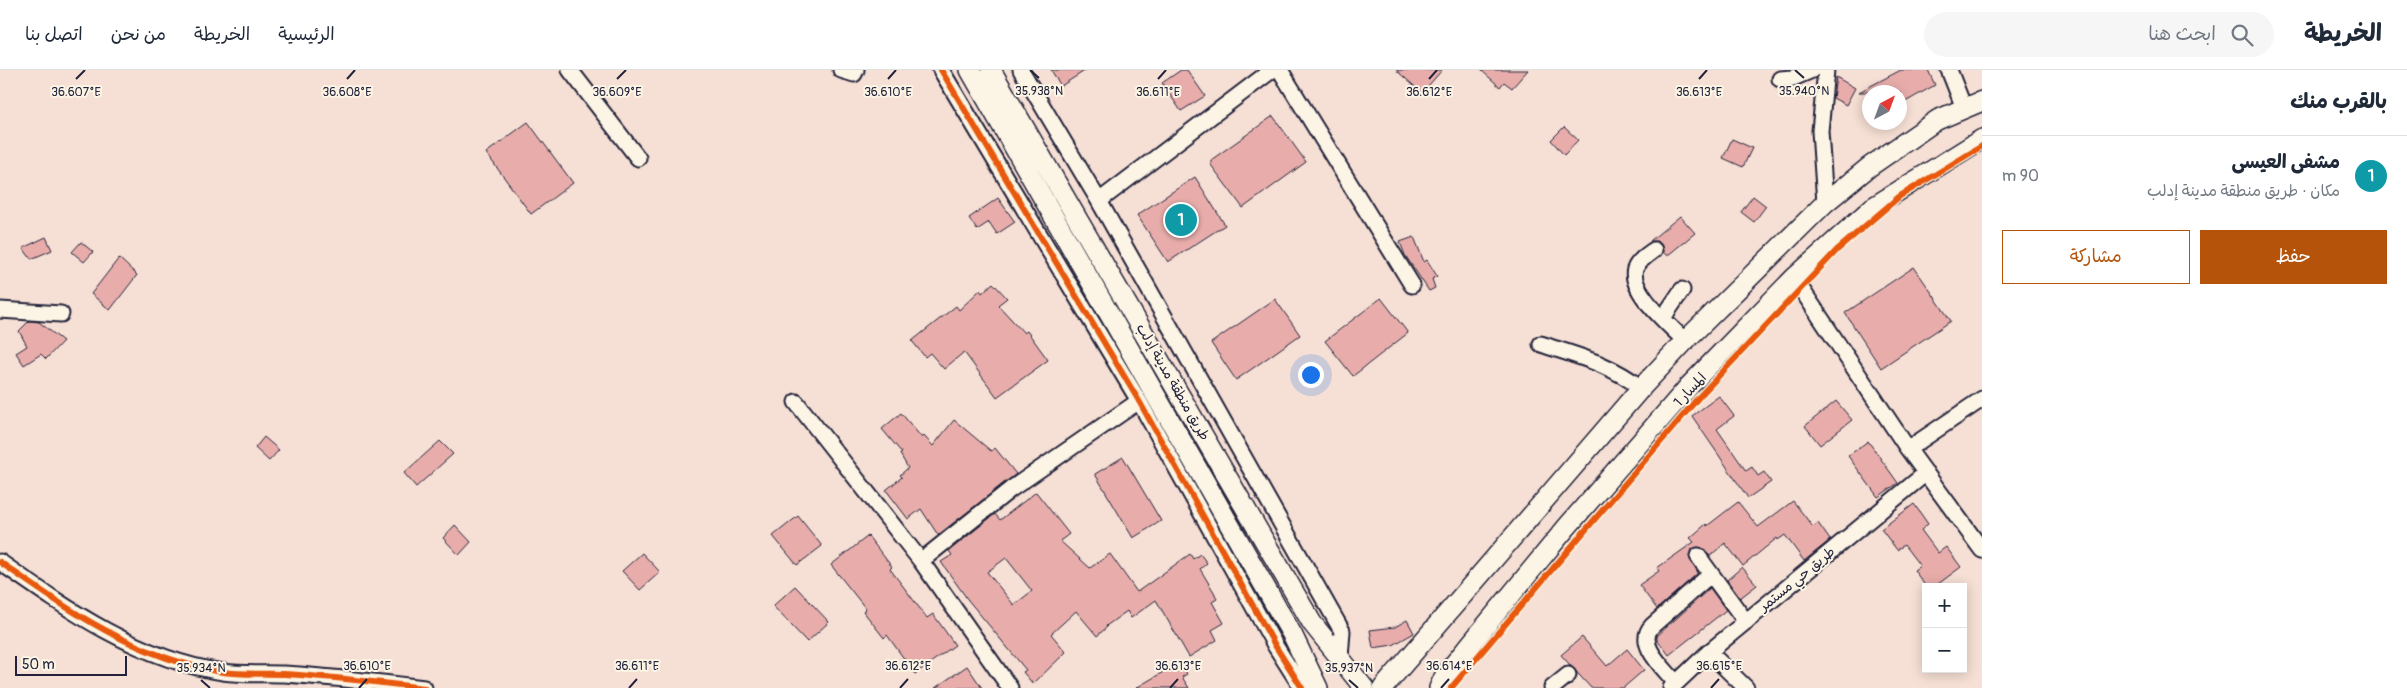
<!DOCTYPE html>
<html lang="ar">
<head>
<meta charset="utf-8">
<style>
	:root { --surface:#fff; --page:#f6f6f7; --text:#1f2937; --muted:#747a83; --line:#e0e1e3; --accent:#b45309 }
	body { margin:0; font-family:Pangolin,"Playpen Sans Arabic",sans-serif; background:var(--page); color:var(--text); direction:rtl }
	.controls { position:absolute; right:15px; bottom:15px; display:grid; overflow:hidden; border-radius:0px; box-shadow:0 2px 12px #0003 }
	.controls button { width:45px; height:45px; display:grid; place-items:center; padding:0; border:0; border-bottom:1px solid var(--line); background:var(--surface); color:var(--text); font:25px sans-serif }
	.compass { position:absolute; left:1862px; top:15px; width:45px; height:45px; border-radius:50%; background:var(--surface); box-shadow:0 2px 12px #0003; rotate:41deg }
	.scale { position:absolute; left:15px; bottom:12px; width:112px; box-sizing:border-box; padding-left:5px; border:2px solid #22223b; border-top:0; font-size:14px; line-height:18px; white-space:nowrap; color:#22223b; -webkit-text-stroke:4px #fcf5e5; paint-order:stroke }
	.you { position:absolute; left:1310px; top:304px; width:18px; height:18px; margin:-12px; border:4px solid #fff; border-radius:50%; background:#1a73e8; box-shadow:0 0 0 8px #1a73e833 }
	.badge { display:grid; place-items:center; width:32px; height:32px; border-radius:50%; background:var(--accent); color:#fff; font-size:16px; font-weight:700 }
	.pin { position:absolute; translate:-50% -50%; border:2px solid #fff; box-shadow:0 1px 5px #0006 }
	.list { margin:0; padding:0; list-style:none }
	h2 { display:flex; justify-content:space-between; align-items:center; height:65px; margin:0; padding:0 20px; font-size:21px }
	h2 small { font-size:16px; font-weight:400; color:var(--muted) }
	.list li { display:grid; grid-template-columns:32px 1fr auto; gap:15px; align-items:center; box-sizing:border-box; height:80px; padding:0 20px; border-top:1px solid var(--line) }
	.list b { display:block; font-size:19px; white-space:nowrap }
	.list p { margin:0; font-size:16px; white-space:nowrap; color:var(--muted) }
	.list em { font-size:16px; font-style:normal; color:var(--muted) }
	.actions { display:flex; gap:10px; padding:15px 20px }
	.actions a { flex:1; padding:11px 0; border:1px solid var(--accent); border-radius:0px; text-align:center; font-size:18px; color:var(--accent) }
	.actions .main { background:var(--accent); color:#fff }
	.icon { flex:none; width:28px; height:28px; fill:none; stroke:currentColor; stroke-width:2; stroke-linecap:round; stroke-linejoin:round }
	.map { position:relative; flex:none; width:1982px; height:618px; overflow:hidden; direction:ltr }
	header { display:flex; align-items:center; gap:30px; box-sizing:border-box; height:70px; padding:0 25px; background:var(--surface); border-bottom:1px solid var(--line) }
	header strong { font-size:24px }
	nav { display:flex; gap:28px; margin-inline-start:auto; font-size:18px }
	.search { width:350px; height:45px; background:var(--page); display:flex; align-items:center; gap:12px; box-sizing:border-box; padding:0 18px; border-radius:28px; color:var(--muted); font-size:19px }
	main { display:flex }
	aside { flex:1; background:var(--surface) }
	.map>svg:first-child { display:block }
	.building { fill:#e8adab; stroke:#22223b; fill-rule:evenodd }
	.lines { fill:none; stroke-linecap:round; stroke-linejoin:round }
	.minor-casing { stroke:#22223b; stroke-width:19 }
	.major-casing { stroke:#22223b; stroke-width:22 }
	.minor { stroke:#fcf5e5; stroke-width:15 }
	.major { stroke:#fcf5e5; stroke-width:19 }
	.cycleway-casing { stroke:#fcf5e5; stroke-width:9 }
	.cycleway { stroke:#e8590c; stroke-width:6 }
	.ticks { fill:none; stroke:#22223b; stroke-width:2 }
	.labels { text-anchor:middle; dominant-baseline:central; stroke-width:4; stroke-linejoin:round; paint-order:stroke }
	.street-label { font-size:14px; fill:#22223b; stroke:#fcf5e5 }
	.ticks-label { font-size:12px; text-anchor:middle; fill:#22223b; stroke:#fcf5e5; stroke-width:4; stroke-linejoin:round; paint-order:stroke }
</style>
</head>
<body>
<header>
<strong>الخريطة</strong>
<div class="search"><svg class="icon" aria-label="search" viewBox="0 0 24 24"><circle cx="10" cy="10" r="6"/><path d="M15 15l6 6"/></svg>ابحث هنا</div>
<nav><a>الرئيسية</a><a>الخريطة</a><a>من نحن</a><a>اتصل بنا</a></nav>
</header>
<main>
<aside>
<h2>بالقرب منك<small></small></h2>
<ul class="list">
<li><span class="badge" style="background:#0f9aa8">1</span><div><b>مشفى العيسى</b><p>مكان · طريق منطقة مدينة إدلب</p></div><em>90 m</em></li>
</ul>
<div class="actions"><a class="main">حفظ</a><a>مشاركة</a></div>
</aside>
<div class="map">
<svg width="1982" height="618" viewBox="0 0 1982 618">
	<rect width="100%" height="100%" fill="#f6dfd4"/>
	<filter id="ink" filterUnits="userSpaceOnUse"><feTurbulence type="fractalNoise" baseFrequency=".02" numOctaves="2"/><feDisplacementMap in="SourceGraphic" scale="10" xChannelSelector="R" yChannelSelector="G"/><feConvolveMatrix kernelMatrix="1 2 1 2 8 2 1 2 1" color-interpolation-filters="sRGB"/></filter>
	<g filter="url(#ink)">
		<path class="building" d="M1051,0H1086L1061,16Z
			M1181,0H1187L1205,26L1181,41L1162,13Z
			M1396,0H1442L1422,23Z
			M1481,0H1528L1512,18L1504,12L1500,17Z
			M1901,0H1928L1935,15L1900,35V22H1859Z
			M1836,7L1855,18L1846,35L1833,28Z
			M1273,46L1306,92L1243,138L1211,95V90Z
			M528,52L573,113L531,144L486,83Z
			M1564,57L1578,70L1564,85L1551,70Z
			M1732,69L1752,78L1743,97L1723,88Z
			M1195,107L1225,155L1168,192L1137,145Z
			M1753,126L1766,136L1754,152L1741,142Z
			M998,128L1015,152L997,164L989,152L977,160L969,148Z
			M1680,146L1695,163L1667,186L1663,182L1661,174L1657,171H1650Z
			M46,167L52,180L31,189L23,178Z
			M1414,167L1424,192L1427,190L1437,206L1432,209L1435,218L1429,221L1405,185L1400,172Z
			M81,172L93,182L84,192L72,182Z
			M119,188L137,205L110,240L91,224Z
			M1914,197L1951,251L1881,298L1845,243Z
			M993,213L1007,228L998,235L1024,263L1027,261L1048,290L997,327L964,282L944,299L930,283L925,287L912,271L956,236L959,240L980,220L982,223Z
			M1381,228L1408,263L1353,306L1325,271Z
			M1275,229L1300,265L1236,310L1211,273Z
			M29,251L39,252L63,271L46,289L41,284L24,295L16,283L27,276L19,261Z
			M1719,326L1734,346L1717,359L1746,401L1752,397L1758,406L1764,402L1771,412L1748,428L1692,346Z
			M1836,331L1852,350L1820,375L1805,356Z
			M901,343L922,368L924,366L933,376L954,350L991,381L995,378L1016,404L938,465L921,439L908,449L886,420L902,407L900,405L908,398L900,384L902,383L882,359Z
			M264,367L279,380L269,391L255,378Z
			M440,371L453,384L416,417L404,403Z
			M1868,371L1898,413L1878,427L1848,386Z
			M1123,387L1161,451L1133,468L1095,404Z
			M1036,422L1069,464L1060,471L1090,498L1110,484L1137,522L1190,484L1193,489L1200,484L1207,493L1200,499L1214,522L1217,529L1212,532L1224,553L1212,560L1217,570L1189,587L1156,530L1131,548L1127,541L1106,556L1107,557L1097,566L1076,541L1051,564L1066,582L1033,614L1023,602L1026,600L968,530L941,492L952,485L949,481L995,444L1000,450ZM1006,488L1032,521L1014,535L987,502Z
			M1793,431L1813,457L1818,453L1830,470L1804,491L1785,465L1778,470L1777,468L1743,496L1725,473L1710,486L1702,478L1697,477L1692,479L1689,486L1698,503L1657,539L1639,515L1659,501L1657,498L1694,472L1690,468L1706,454L1707,456L1738,432L1758,457Z
			M1914,434L1928,454L1921,460L1938,483L1946,477L1961,497L1934,517H1926L1914,500L1920,496L1904,475L1897,480L1881,459Z
			M798,446L822,476L797,495L773,466Z
			M455,455L471,472L459,485L443,468Z
			M868,466L892,497L890,499L927,548L933,544L955,575L915,604L887,565L884,568L863,541L866,539L831,495Z
			M642,483L660,502L640,520L622,501Z
			M1742,497L1757,515L1740,528L1727,510Z
			M795,516L829,552L807,572L773,536Z
			M1710,518L1726,540L1669,585L1657,569V566Z
			M1407,550L1414,563L1393,575L1373,578L1370,560L1395,557Z
			M1582,567L1607,596L1627,579L1644,600L1623,618H1591L1561,585Z
			M1180,592L1187,604L1182,607L1189,618H1136Z
			M967,596L982,618H935Z"/>
		<g class="lines">
			<defs>
				<path id="minor" d="M570,0L638,88
					M841,0L854,4L856,0
					M941,0L1139,331L1276,577L1302,618
					M1021,0L1099,131L1342,561L1340,588
					M1280,0L1412,215
					M1949,0L1964,38
					M1780,9L1793,8L1812,0
					M1099,131L1272,0
					M1825,133L1820,61L1826,0
					M1654,180C1647,185 1638,191 1635,199C1628,221 1671,256 1685,271
					M1794,208L1908,379L1982,480
					M0,240L61,244
					M1663,248L1682,220
					M1541,274C1577,286 1611,294 1641,318
					M796,332L921,491L1010,618
					M1908,379L1982,329
					M1698,486L1746,552
					M921,491L1011,419L1139,331
					M0,492C67,539 139,590 223,602C243,605 263,603 284,604C330,607 377,612 424,618
					M1709,582L1746,618
					M1676,613C1665,599 1635,574 1652,556L1711,504
					M1552,618L1568,605
					M1671,618L1709,582L1926,403"/>
				<path id="major" d="M970,0L1293,566L1318,618
					M991,0L1312,553L1364,618
					M1383,618L1641,318L1685,271L1825,133L1869,97L1937,50L1982,31
					M1439,618L1445,605L1566,458L1690,315L1794,208L1873,137L1982,69"/>
			</defs>
			<use href="#minor" class="minor-casing"/>
			<use href="#major" class="major-casing"/>
			<use href="#minor" class="minor"/>
			<use href="#major" class="major"/>
			<defs>
				<path id="cycleway" d="M941,0L1139,331L1276,577L1302,618
					M0,492C67,539 139,590 223,602C243,605 263,603 284,604C330,607 377,612 424,618
					M1451,618L1698,328L1837,180L1900,126L1982,76"/>
			</defs>
			<use href="#cycleway" class="cycleway-casing"/>
			<use href="#cycleway" class="cycleway"/>
		</g>
	</g>
	<path class="ticks" d="M1030,0L1039,8M1795,0L1804,8M76,9L85,0M347,9L355,0M617,9L626,0M888,9L896,0M1158,9L1166,0M1429,9L1437,0M1699,9L1707,0M201,610L210,618M1349,610L1358,618M359,618L367,609M629,618L637,609M900,618L908,609M1170,618L1178,609M1441,618L1449,609M1711,618L1719,609"/>
	<g class="labels">
		<g class="street-label">
			<text transform="translate(1173 312) rotate(60)">طريق منطقة مدينة إدلب</text>
			<text transform="translate(1690 320) rotate(-47)">المسار 1</text>
			<text transform="translate(1797 509) rotate(-39)">طريق حي مستمر</text>
		</g>
	</g>
	<g class="ticks-label">
		<text x="1039" y="25">35.938°N</text>
		<text x="1804" y="25">35.940°N</text>
		<text x="76" y="26">36.607°E</text>
		<text x="347" y="26">36.608°E</text>
		<text x="617" y="26">36.609°E</text>
		<text x="888" y="26">36.610°E</text>
		<text x="1158" y="26">36.611°E</text>
		<text x="1699" y="26">36.613°E</text>
		<text x="1429" y="26">36.612°E</text>
		<text x="367" y="600">36.610°E</text>
		<text x="637" y="600">36.611°E</text>
		<text x="908" y="600">36.612°E</text>
		<text x="1178" y="600">36.613°E</text>
		<text x="1449" y="600">36.614°E</text>
		<text x="1719" y="600">36.615°E</text>
		<text x="201" y="602">35.934°N</text>
		<text x="1349" y="602">35.937°N</text>
	</g>
</svg>
<div class="controls">
<button>+</button>
<button>−</button>
</div>
<svg class="compass" viewBox="-18 -18 36 36"><path d="M0-13l5 13h-10z" fill="#e53935"/><path d="M0 13l5-13h-10z" fill="#747a83"/></svg>
<div class="scale">50 m</div>
<div class="you"></div>
<div class="pin badge" style="left:1181px;top:150px;background:#0f9aa8">1</div>
</div>
</main>
</body>
</html>
